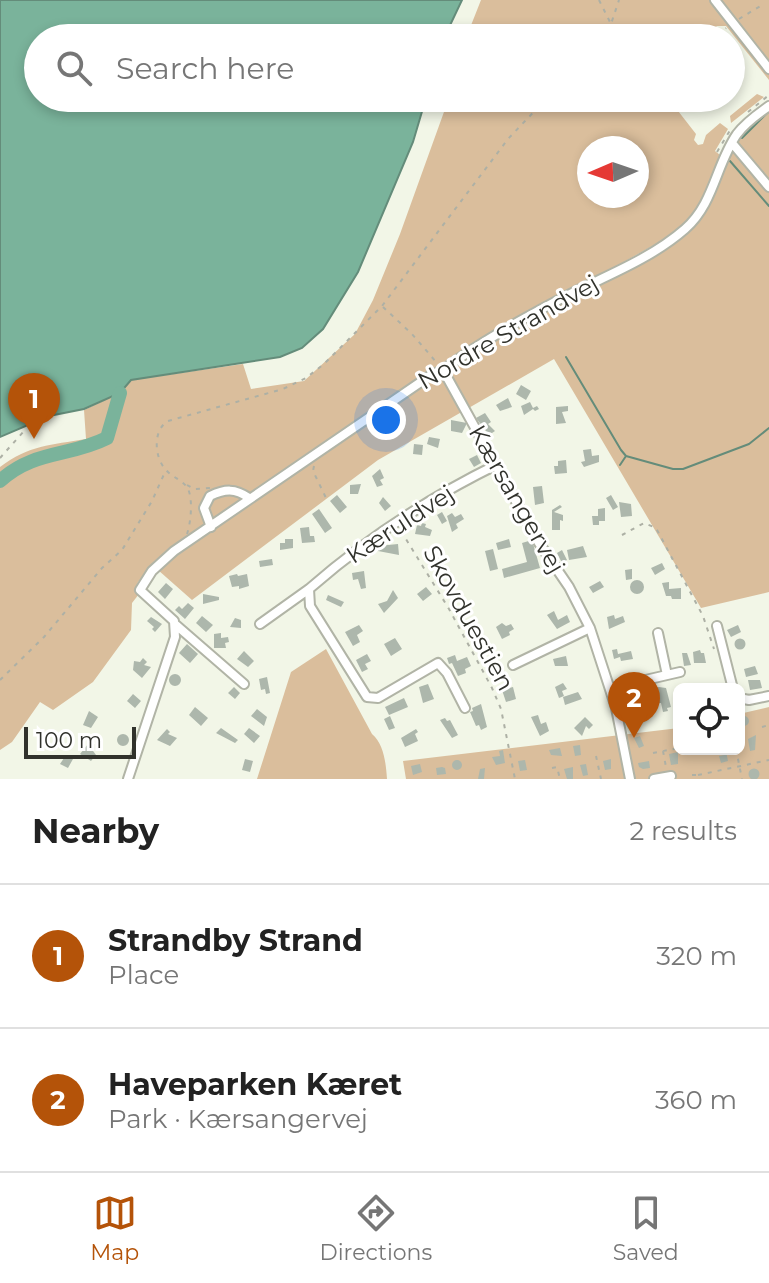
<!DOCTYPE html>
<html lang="en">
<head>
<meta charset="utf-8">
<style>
	:root { --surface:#fff; --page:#f6f6f6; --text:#222; --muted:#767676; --line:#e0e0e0; --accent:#b45309 }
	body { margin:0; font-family:Montserrat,sans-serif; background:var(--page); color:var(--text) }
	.controls { position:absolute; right:24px; bottom:24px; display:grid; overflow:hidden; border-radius:12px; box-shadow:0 4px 12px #0003 }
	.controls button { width:72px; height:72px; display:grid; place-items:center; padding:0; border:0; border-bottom:2px solid var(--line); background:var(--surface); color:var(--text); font:40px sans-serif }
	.compass { position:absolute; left:577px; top:136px; width:72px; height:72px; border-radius:50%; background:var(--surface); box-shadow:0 4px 12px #0003; rotate:268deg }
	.scale { position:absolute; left:24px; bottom:20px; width:112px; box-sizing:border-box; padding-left:8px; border:4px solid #31322c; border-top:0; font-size:22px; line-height:28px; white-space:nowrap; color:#31322c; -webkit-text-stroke:6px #fff; paint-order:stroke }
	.you { position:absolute; left:386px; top:420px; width:28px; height:28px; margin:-20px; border:6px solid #fff; border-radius:50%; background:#1a73e8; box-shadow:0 0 0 12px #1a73e833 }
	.badge { display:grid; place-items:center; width:52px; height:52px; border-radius:50%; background:var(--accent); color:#fff; font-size:26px; font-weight:700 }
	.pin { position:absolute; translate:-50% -66px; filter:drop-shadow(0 2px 4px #0008) }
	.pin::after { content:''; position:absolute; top:42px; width:28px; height:24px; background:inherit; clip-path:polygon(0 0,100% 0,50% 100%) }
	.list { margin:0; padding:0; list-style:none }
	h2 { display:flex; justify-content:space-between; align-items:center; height:104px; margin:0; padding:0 32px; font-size:34px }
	h2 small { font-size:26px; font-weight:400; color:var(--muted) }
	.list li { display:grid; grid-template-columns:52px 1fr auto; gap:24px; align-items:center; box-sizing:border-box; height:144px; padding:0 32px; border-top:2px solid var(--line) }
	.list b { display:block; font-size:30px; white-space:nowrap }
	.list p { margin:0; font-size:26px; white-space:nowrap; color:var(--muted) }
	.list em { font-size:26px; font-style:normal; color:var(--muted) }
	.icon { flex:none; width:44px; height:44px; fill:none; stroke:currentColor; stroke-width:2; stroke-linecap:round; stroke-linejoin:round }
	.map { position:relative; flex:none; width:769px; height:779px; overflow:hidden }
	.search { position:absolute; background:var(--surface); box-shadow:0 4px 12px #0003; left:24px; right:24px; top:24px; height:88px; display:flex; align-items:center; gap:20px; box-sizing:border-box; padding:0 28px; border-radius:44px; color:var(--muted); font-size:30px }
	.sheet { height:392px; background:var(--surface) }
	nav { display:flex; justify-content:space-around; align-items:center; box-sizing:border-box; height:112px; border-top:2px solid var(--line); background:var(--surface); font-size:22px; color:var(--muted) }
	nav a { display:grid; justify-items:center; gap:4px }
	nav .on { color:var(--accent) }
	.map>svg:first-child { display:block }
	.green { fill:#dabe9c; fill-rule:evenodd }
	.water { fill:#7ab39b; stroke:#648c7a; stroke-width:2 }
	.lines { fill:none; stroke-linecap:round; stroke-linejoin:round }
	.stream { stroke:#648c7a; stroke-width:2 }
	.river { stroke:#7ab39b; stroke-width:14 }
	.building { fill:#adb7ac }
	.minor-casing { stroke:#b1b4a6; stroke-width:12 }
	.path { stroke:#adb0a5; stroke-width:2; stroke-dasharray:4 6; stroke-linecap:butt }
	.minor { stroke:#fff; stroke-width:8 }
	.labels { text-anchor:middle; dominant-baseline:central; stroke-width:6; stroke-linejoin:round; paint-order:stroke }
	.street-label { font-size:24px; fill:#31322c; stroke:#fff }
</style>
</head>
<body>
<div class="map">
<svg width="769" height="779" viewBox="0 0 769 779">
	<rect width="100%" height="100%" fill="#f2f6e7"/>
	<path class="green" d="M481,0H769V80L726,26H717L702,38H466Z
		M757,94L764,97L731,123L730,116Z
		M449,98H668L696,134L694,140L698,145L703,144L706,135L720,123L728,129L715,151L720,155C711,188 701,208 677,232L436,368L383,402L158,559L138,582L136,589L139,594L132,603L131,630L93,682L53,710L40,702L12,742L0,750V467C29,445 51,445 86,439L84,410L120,393L131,380L243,364L251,389L304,381L355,334L373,300L400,234ZM589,148H637V196H589Z
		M769,109V183L737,142C741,128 757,118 769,109Z
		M732,152L736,154L769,193V592L701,608L554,359L378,460L192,600L158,570L165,562L389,404L436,374L442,376L450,371L452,366L697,222L711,200L727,156Z
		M326,649L372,734C384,744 386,764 387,779H257L291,672Z
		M769,707V779H406L403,761L679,728V749H739V714Z"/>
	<path class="water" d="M0,0H462L444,38H38V98H426L413,142L358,272L323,329L302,348L280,357L131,380L120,393L84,409L49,416L0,437Z"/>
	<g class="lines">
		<path class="stream" d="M742,138L769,111
			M730,161L769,206
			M566,357L621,450L626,456L673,469H683L749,444L769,428
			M620,465L626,456"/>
		<path class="river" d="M0,481C33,450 70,457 107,438L120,393"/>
	</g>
	<path class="building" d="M521,385L531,391L526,400L516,394Z
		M508,398L512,407L500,411L496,405Z
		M530,402L533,408L537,406L539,409L535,411L533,409L524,415L521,406Z
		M568,406V411L562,412L566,423L556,424V407Z
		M485,413L491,422L488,424L495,431L489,435L476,418Z
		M451,420L467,423L462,433L451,431Z
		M429,437L440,439L438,448L427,444Z
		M414,444L423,445L422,455L413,454Z
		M591,449L592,456L599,455V462L584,467L581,462L585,461L583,450Z
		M477,455L481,463L474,467L469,459Z
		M566,460L567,473L555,474L554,466H558V461Z
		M380,469L384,478L380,480L383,485L377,487L372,476Z
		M361,484L358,494H350V485Z
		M542,486L544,503L535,505L533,487Z
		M337,495L347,507L340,513L330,501Z
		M611,495L618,507L613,510L606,498Z
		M383,497L391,506L385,511L379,503Z
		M619,502L631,504L632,516L621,517Z
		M560,505L562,507L554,512L563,515V521L560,520V530H552V510Z
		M605,508V521H599V525H593L592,516H598V509Z
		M319,509L332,528L325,533L312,514Z
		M442,512L447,521L442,524L437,515Z
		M452,513L455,517L461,514L464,519L456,524L458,528L452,532L447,516Z
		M422,523L426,524L425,527L432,530L430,536L415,534L417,525L421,526Z
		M309,527L310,536H314L315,542L302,543L300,528Z
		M285,539H293V548L280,550V543H285Z
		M509,539L511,547L498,550L496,543Z
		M532,540L540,568L504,578L502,569L527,562L522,543Z
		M398,544L399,555L378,551V546Z
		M583,546L587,557L569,560L567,550Z
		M493,549L498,569L490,571L485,551Z
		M562,550L567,560L562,563L557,553Z
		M272,559L273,565L260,567L259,561Z
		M662,563L665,569L655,575L651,568Z
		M632,569V579L626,580L625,570Z
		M364,571L366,588L361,589L358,579L353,580L352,573Z
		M237,574L238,576L247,574L249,586L239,589V586L232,587L229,576Z
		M630 587a7 7 0 1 1 14 0a7 7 0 1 1-14 0Z
		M600,581L604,587L593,593L589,587Z
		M669,582V589L681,588V599H672L671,596H666L662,583Z
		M166,583L173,589L165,599L158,592Z
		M426,587L432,594L423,601L417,594Z
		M393,590L398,598L384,613L378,604L387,601Z
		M203,594L219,597V600L203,604Z
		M328,595L344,602L341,607L326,600Z
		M188,603L194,608L185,619L175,610L179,606L182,609Z
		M554,611L558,620L567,615L570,622L557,629L547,615Z
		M614,615L615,619L623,616L625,622L609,629L607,617Z
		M202,616L213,625L206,632L196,623Z
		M151,617L162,624L155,632L152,629L154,627L147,621Z
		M235,618L241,620V628L230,627Z
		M502,623L506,626L511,624L514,629L509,632L510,635L502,639L496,627Z
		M359,625L363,631L357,635L360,642L353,646L345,632Z
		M738,625L741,632L731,637L727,630Z
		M480,630L491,652L483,656L479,650L482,648L473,639L476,638L474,634Z
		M221,633V638L228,637L229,642L225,643L226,648H214V634Z
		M395,638L402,649L391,656L384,644Z
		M734.5 644a5.5 5.5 0 1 1 11 0a5.5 5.5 0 1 1-11 0Z
		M187,644L198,654L190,663L179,653Z
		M617,649L618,654L631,651L633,659L621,661L620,657L614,659L612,650Z
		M700,650L701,653H704L706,663H694L693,652Z
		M244,651L254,661L248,667L237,659Z
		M682,653H687L691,665L684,666Z
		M367,654L371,661L365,664L368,669L362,672L356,660Z
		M455,655L457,661L467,657L471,666L465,669L466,673L458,676L452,663L449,664L447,658Z
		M566,656L568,666H555L553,659Z
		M143,658L147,662L144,665L151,667L142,678L133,670L134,661L140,662Z
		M755,666L758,674L746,677L744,669Z
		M169 680a6 6 0 1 1 12 0a6 6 0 1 1-12 0Z
		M267,677L270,693L266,694L265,689L261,690L259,679Z
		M748,680H760L762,688L750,690Z
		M563,683L567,689L562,691L564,696L559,698L555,687Z
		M428,684L434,699L423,703L419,687Z
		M709,684L710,689H690V687Z
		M234,687L240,693L235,699L228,693Z
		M513,687L516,699L506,702L502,690Z
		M659,687L666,688L671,707L667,708L668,711L663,712L661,703H658L657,699L660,698L655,688Z
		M578,692L582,699L565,705L563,697Z
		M133,694L141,701L135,708L127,701Z
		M404,698L408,707L389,715L385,707Z
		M481,704L487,727L481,730L479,725L476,726L470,712L473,711L472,708Z
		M195,707L208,718L201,726L189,715Z
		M257,709L267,717L264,726L251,716Z
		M644,710L647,721L639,722L637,711Z
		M89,711L98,717L91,728L83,725Z
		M538,715L541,724L546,722L549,731L540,736L531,717Z
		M739 721a5 5 0 1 1 10 0a5 5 0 1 1-10 0Z
		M390,716L395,728L389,730L384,719Z
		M585,717L593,725L589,729L586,726L582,736L574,728Z
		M445,718L447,721L450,720L458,735L452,738L440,720Z
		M221,728L238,740L235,743L216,733Z
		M249,728L260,736L254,743L244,734Z
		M167,729L170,732L168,734L177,738L170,746L157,740Z
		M416,729L418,732L415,734L418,741L405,747L401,738Z
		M117 740a6 6 0 1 1 12 0a6 6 0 1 1-12 0Z
		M756,735L755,750L750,751L748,739Z
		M640,736L644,746L639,748L634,738Z
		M88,744L96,755L91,761L80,754Z
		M580,745L581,755L575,756L573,746Z
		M560,748L562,756L551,755L549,750Z
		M503,750L505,763L496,765L492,757L500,756L499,751Z
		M723,751H726L728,761L721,763L719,756L724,755Z
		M678,752V764L671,765L669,754Z
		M66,755L73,759L68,768L60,764Z
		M245,759L253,761L250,772L242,770Z
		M611,759V769L605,770L603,761Z
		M452 765a5 5 0 1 1 10 0a5 5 0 1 1-10 0Z
		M525,760L527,770L520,771L518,761Z
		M649,761L650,768L643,769L639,767L638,763Z
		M420,764L422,772L413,775L411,766Z
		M586,764L588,775L583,776L580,765Z
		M442,767L445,768L446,774L437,775L436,768Z
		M573,767V779H567L564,769Z
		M485,768L484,779H478L480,769Z
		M748.5 774a5.5 5.5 0 1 1 11 0a5.5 5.5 0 1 1-11 0Z"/>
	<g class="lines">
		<defs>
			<path id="minor" d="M715,0L769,69
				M732,143L769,187
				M443,370L539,543L569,587L590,628L616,708L630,779
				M211,527L204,508L210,496C225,489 235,488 249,498
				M260,624L309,589
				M176,625L244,684
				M717,626L733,689
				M658,633L667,675
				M513,665L590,628
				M647,680L652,704
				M611,688L680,672
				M739,698L749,700L769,696
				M465,708L447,673L438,663L378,698L367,697L310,606L309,589C365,540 429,498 496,465
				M128,779L175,637L174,621L140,590L152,571L174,551L431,375L443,370C481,341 531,314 574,292C611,274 653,257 685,229C714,204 716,164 737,134C746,122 758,114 769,106
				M654,779L671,776"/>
		</defs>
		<use href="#minor" class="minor-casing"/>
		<path class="path" d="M599,0L611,24L626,38
			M739,19L762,5
			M719,36L726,28
			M601,38L611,24L619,0
			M748,112L769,95
			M717,152L732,127
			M383,307L412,334L437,363
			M0,458L24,431
			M314,466L313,471L326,498
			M187,485L194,489L211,488
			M401,531L449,609L492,688L501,709L515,779
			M187,534C191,522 193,499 188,489C184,481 174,478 168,472C154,460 152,430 168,421L283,389L306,378L324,364L382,306L508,139L547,98
			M622,535L644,523L656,528L703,616L714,649
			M0,680L44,637L102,568L122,550L152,501L165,472
			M762,727L769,725
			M736,749L742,779
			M663,751L666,767
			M653,753L679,748
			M596,756L601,779
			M552,768L557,767L560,779
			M692,775H698L699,779
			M698,775L769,760"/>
		<use href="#minor" class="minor"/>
	</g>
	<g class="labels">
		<g class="street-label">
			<text transform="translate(508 332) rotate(-30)">Nordre Strandvej</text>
			<text transform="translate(517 499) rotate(60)">Kærsangervej</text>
			<text transform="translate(400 524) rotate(-33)">Kæruldvej</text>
			<text transform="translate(469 618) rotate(61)">Skovduestien</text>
		</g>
	</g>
</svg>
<div class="controls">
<button><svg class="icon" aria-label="locate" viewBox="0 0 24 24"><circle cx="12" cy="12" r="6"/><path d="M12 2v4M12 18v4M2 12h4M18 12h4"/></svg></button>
</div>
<svg class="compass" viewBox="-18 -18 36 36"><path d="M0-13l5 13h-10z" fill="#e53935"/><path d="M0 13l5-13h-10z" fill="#767676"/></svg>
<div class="scale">100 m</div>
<div class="you"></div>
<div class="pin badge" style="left:34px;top:439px">1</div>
<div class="pin badge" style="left:634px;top:738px">2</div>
<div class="search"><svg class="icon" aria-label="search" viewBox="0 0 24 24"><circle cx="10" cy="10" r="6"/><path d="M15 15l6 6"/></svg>Search here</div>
</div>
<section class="sheet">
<h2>Nearby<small>2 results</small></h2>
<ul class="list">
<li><span class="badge">1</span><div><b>Strandby Strand</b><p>Place</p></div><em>320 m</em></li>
<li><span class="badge">2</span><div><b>Haveparken Kæret</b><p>Park · Kærsangervej</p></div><em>360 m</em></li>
</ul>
</section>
<nav>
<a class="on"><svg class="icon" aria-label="map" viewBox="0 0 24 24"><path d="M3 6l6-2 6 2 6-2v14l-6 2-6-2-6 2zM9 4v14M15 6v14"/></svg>Map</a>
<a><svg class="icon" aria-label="directions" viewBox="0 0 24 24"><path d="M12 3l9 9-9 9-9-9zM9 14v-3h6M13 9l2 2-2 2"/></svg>Directions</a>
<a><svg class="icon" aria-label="saved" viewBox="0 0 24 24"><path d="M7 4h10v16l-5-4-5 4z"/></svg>Saved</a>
</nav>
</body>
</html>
